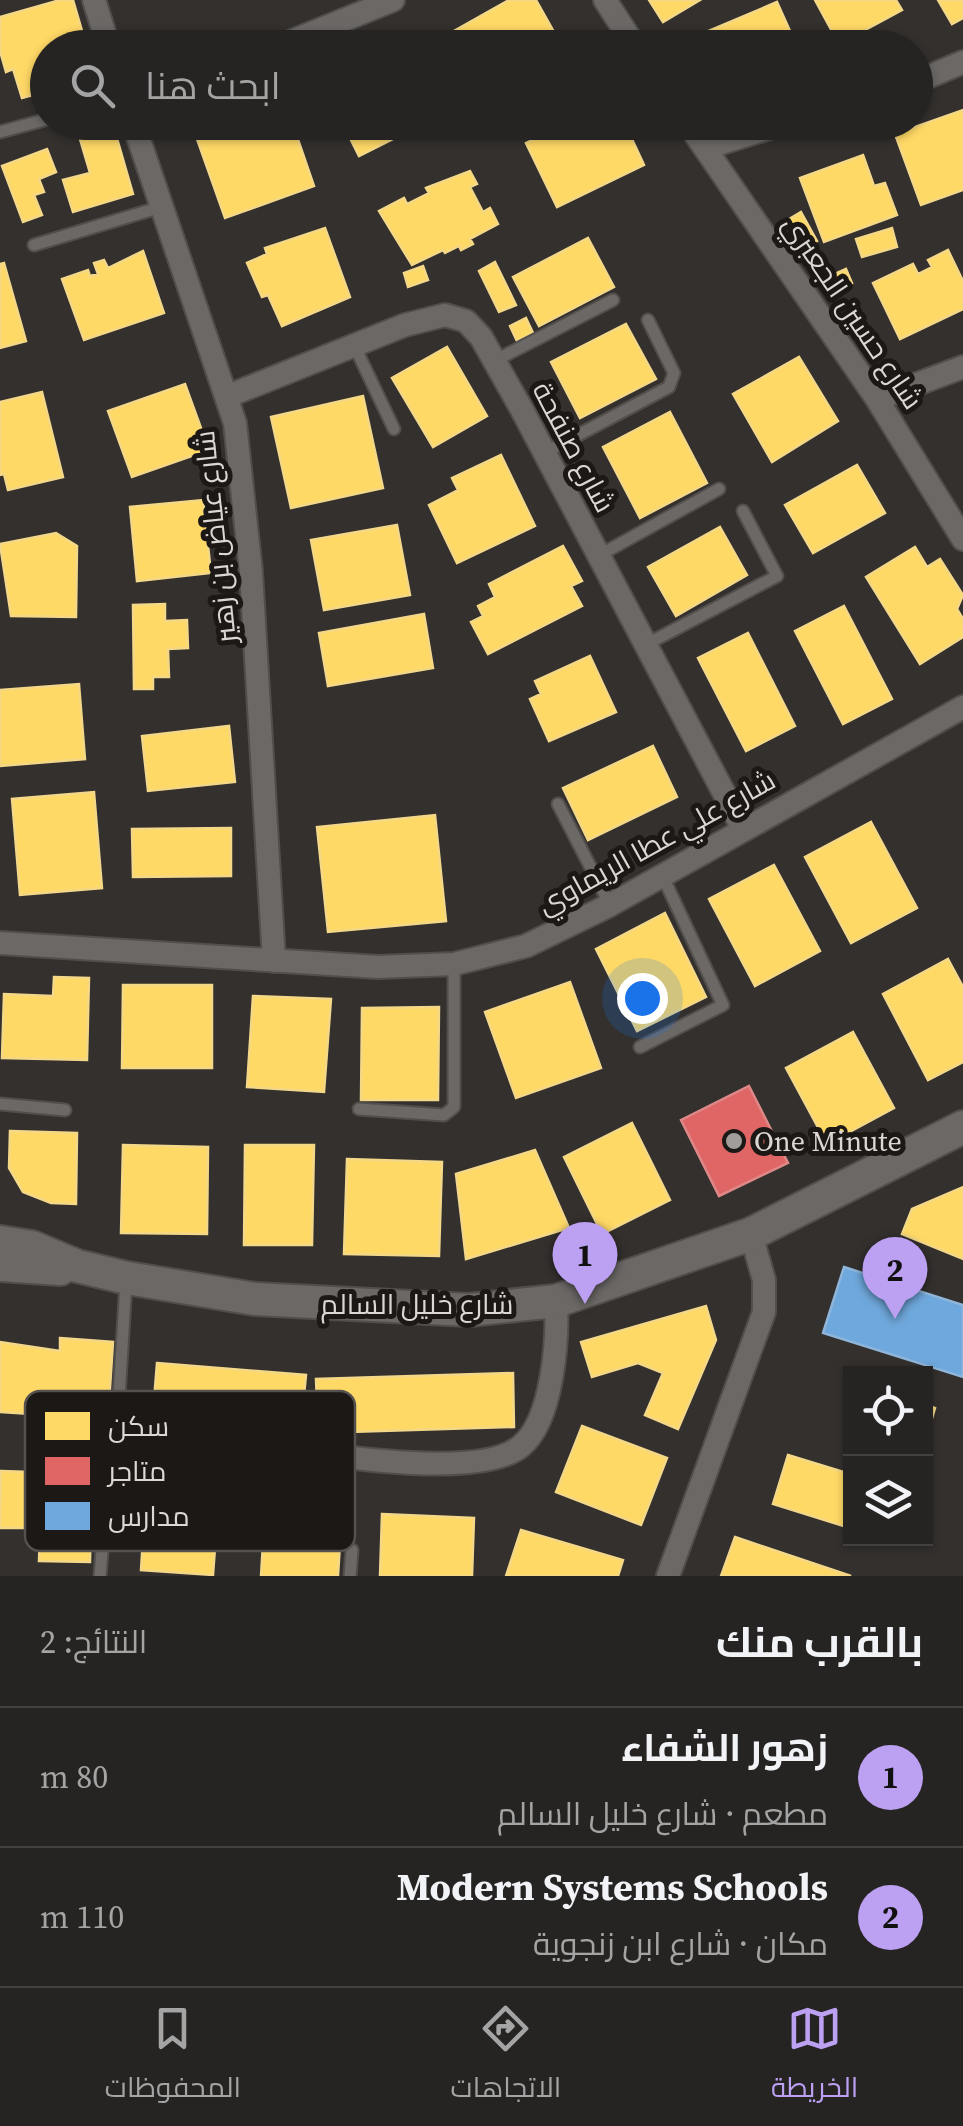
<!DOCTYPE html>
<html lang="ar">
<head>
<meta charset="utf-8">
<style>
	:root { --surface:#262422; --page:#2e2c2a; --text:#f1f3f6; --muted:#a4a4a5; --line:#424140; --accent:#bca0f2 }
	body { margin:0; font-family:"Source Serif 4",Cairo,serif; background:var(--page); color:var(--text); direction:rtl }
	.controls { position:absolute; right:30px; bottom:30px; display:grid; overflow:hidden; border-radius:0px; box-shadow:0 2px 8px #0004 }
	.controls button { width:90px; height:90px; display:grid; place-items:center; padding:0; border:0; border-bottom:2px solid var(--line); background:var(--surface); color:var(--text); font:50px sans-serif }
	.you { position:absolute; left:642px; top:998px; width:35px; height:35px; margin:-25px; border:8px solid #fff; border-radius:50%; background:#1a73e8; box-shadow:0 0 0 15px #1a73e833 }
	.badge { display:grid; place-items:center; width:65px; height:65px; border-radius:50%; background:var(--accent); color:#111; font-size:32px; font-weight:700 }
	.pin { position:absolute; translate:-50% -82px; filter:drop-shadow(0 2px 5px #0008) }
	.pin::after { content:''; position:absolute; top:52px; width:35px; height:30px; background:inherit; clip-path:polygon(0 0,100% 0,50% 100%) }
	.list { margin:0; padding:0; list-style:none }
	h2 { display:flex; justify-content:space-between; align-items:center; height:130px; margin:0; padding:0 40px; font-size:42px }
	h2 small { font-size:32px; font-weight:400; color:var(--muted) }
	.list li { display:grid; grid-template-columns:65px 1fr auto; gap:30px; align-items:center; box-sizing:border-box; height:140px; padding:0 40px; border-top:2px solid var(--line) }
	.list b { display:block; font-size:38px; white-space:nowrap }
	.list p { margin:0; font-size:32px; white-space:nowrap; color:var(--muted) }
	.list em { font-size:32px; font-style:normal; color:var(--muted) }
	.icon { flex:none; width:55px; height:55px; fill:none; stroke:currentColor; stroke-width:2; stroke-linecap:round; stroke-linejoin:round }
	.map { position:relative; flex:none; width:963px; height:1576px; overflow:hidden; direction:ltr }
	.search { position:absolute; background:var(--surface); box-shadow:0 2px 8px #0004; left:30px; right:30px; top:30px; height:110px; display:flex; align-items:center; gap:25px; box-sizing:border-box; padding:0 35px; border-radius:55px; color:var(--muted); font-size:38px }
	.sheet { height:410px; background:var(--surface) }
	nav { display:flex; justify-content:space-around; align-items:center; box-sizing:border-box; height:140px; border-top:2px solid var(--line); background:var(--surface); font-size:28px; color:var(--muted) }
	nav a { display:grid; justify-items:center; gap:5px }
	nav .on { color:var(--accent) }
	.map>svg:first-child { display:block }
	.homes { fill:#ffd966; stroke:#f4d887; stroke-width:2.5 }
	.shops { fill:#e06666; stroke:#de8887; stroke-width:2.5 }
	.schools { fill:#6fa8dc; stroke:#8fb6da; stroke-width:2.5 }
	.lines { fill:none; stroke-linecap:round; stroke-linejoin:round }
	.lane-casing { stroke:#514e4c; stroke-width:15 }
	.street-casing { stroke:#514e4c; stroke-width:26 }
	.secondary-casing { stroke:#514e4c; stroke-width:36 }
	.lane { stroke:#6b6866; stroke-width:11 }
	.street { stroke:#6b6866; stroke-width:22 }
	.secondary { stroke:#6b6866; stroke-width:32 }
	.poi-dot { fill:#a09d9a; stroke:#1b1816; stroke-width:4 }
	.labels { text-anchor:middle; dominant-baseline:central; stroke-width:10; stroke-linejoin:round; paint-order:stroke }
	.street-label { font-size:28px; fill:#dbd7d4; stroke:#1b1816 }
	.poi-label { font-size:28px; fill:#dbd7d4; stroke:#1b1816; text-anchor:start }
	.key { fill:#1b1816; stroke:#55514f; stroke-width:2.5 }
	.key-label { font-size:28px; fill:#dbd7d4 }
</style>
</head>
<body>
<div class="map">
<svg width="963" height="1576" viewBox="0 0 963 1576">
	<rect width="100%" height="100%" fill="#33302e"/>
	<path class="homes" d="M60,0H73L87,48H48V91L22,98L13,69L6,72L0,51V17Z
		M509,0H536L563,48H463L454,31Z
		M649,0H700L663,22Z
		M815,0H896L902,10L839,44Z
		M938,0H963V18L952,24Z
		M777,2L794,40L777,48H711L704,33Z
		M963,110V190L921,205L895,134Z
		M199,122H292L314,186L225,218L192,125Z
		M342,122H427L359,156Z
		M569,122H624L644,165L557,207L526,143Z
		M114,128L133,194L73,212L63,180L90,173L80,139Z
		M47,149L56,172L39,179L44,192L34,195L42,215L23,222L2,166Z
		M863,155L874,186L885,183L897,215L824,242L800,178Z
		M470,171L477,184L470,187L483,212L490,208L498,224L470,239L473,244L461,250L459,246L445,253L443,250L412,265L379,211L404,198L407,204L429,193L426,188Z
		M801,212L817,241L802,250L786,221Z
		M325,228L350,297L282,326L268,295L262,297L247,263L267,254L265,248Z
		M892,228L897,247L862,257L856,239Z
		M588,238L614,287L539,326L513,277Z
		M948,250L963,281V309L900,339L873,283L913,264L918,274L932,267L928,260Z
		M143,251L164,313L84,340L62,279L88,270L90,276L98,274L94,263L104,260L108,268Z
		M495,262L516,305L499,312L479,271Z
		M4,263L26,341L0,348V264Z
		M423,266L428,280L408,287L404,273Z
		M846,269L852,283L828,294L821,280Z
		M526,318L533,333L517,341L510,326Z
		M626,324L656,379L580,418L551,362Z
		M447,347L487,416L433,447L392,378Z
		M799,357L838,421L772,462L733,394Z
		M185,384L209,450L132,477L108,411Z
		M42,392L63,477L8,490L4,474L0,475V402Z
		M363,396L383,488L291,508L271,417Z
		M670,412L707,483L640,518L603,447Z
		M501,455L535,526L457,563L429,505L458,490L452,478Z
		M857,465L885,513L813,553L785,505Z
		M203,500L211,573L137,581L130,507Z
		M397,525L410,595L324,610L311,540Z
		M720,527L747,575L676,616L648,567Z
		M56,533L77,546L76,617L11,616L0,544Z
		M563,546L582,581L571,586L582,606L488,654L471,622L483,616L478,606L495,597L489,584Z
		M915,547L927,567L940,559L963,595L957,609L963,619V637L920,664L866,577Z
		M165,604V621L187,620L188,648L168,649L169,677H153V689H134L133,605Z
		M844,606L892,699L843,724L795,631Z
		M424,614L433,668L328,686L319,633Z
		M748,633L795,726L746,751L698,658Z
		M590,656L616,712L549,741L530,699L541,694L535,681Z
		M79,684L85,759L0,766V690Z
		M229,726L235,782L148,791L142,736Z
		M653,746L677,797L588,840L563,788Z
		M94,792L102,888L20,895L12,799Z
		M435,815L446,921L328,932L317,827Z
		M871,822L917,908L851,943L805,857Z
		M231,828V876L133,877L132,829Z
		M774,865L820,951L755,986L709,899Z
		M665,913L706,997L637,1031L596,949Z
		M948,959L963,987V1062L928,1080L883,994Z
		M54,977L89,978L87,1060L2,1058L4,994L53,996Z
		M570,982L601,1068L516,1098L485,1012Z
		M123,985H212V1068H122Z
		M253,996L331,999L324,1092L247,1087Z
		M439,1007L438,1100H361L362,1008Z
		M853,1032L894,1108L827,1144L786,1068Z
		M632,1123L670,1200L602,1234L564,1157Z
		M10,1131L77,1133L76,1204L51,1203L23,1192L9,1168Z
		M123,1145L208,1147L207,1234L121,1233Z
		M245,1145H314L312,1245H244Z
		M535,1150L569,1228L466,1259L456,1174Z
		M347,1159L442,1162L439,1256L344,1254Z
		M963,1187V1259L902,1234L912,1209Z
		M706,1306L716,1340L678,1429L645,1415L663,1373L638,1363L592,1377L581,1342Z
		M60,1338L113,1342L108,1419L0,1412V1342L60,1351Z
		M157,1363L306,1375L300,1437L152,1424Z
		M513,1373L514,1427L318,1433L316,1379Z
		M926,1405L935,1408L926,1439Z
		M582,1426L667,1458L641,1525L556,1492Z
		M788,1455L850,1474V1528L773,1504Z
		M1,1471L92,1474L90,1562L39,1561L40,1528H0Z
		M146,1490L219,1494L213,1575L141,1570Z
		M266,1493L334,1497L332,1526H341L338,1576H261Z
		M382,1514L474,1518L472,1576H380Z
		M521,1530L623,1560L618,1576H506Z
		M735,1537L851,1576H721Z"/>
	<path class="shops" d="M749,1086L788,1163L719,1196L681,1120Z"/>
	<path class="schools" d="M844,1267L963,1305V1377L823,1333Z"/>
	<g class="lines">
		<defs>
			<path id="lane" d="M0,132L48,119
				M34,245L161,207
				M354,345L394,429
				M494,361L613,300
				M544,453L669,387L674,373L648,320
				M598,556L719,489
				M645,645L777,576L743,511
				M558,804L610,905
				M640,1047L723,1005L663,877
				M0,1104L65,1110
				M359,1109L444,1115L454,1107V964
				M119,1396L126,1282
				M100,1576L108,1475
				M350,1576L352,1550"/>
			<path id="street" d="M94,0L109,48
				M605,0L636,48
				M275,48L393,0
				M916,82L963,62
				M133,122L235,423L251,572L274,961
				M687,122L877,399L963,539
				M705,148L789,122
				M228,396L405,325L445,315L466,321L481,337L521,408L743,829
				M877,399L963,367
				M0,943L378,967L454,964L526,946L610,905L963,707
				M191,1432C256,1443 471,1488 521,1446C553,1420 558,1339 556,1301
				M668,1576L764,1312V1280L751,1234"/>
			<path id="secondary" d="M0,1242L32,1247L77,1266L127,1278L255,1299L469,1310L556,1301L751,1234L963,1127
				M0,1265L60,1269"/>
		</defs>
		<use href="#lane" class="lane-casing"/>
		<use href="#street" class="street-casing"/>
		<use href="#secondary" class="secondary-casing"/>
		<use href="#lane" class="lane"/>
		<use href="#street" class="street"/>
		<use href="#secondary" class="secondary"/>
	</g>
	<circle class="poi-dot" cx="734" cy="1141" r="10"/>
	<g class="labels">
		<g class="street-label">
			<text transform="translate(853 312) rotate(56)">شارع حسين الجعبري</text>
			<text transform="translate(574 447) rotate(62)">شارع صنفحة</text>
			<text transform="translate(215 537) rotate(-96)">شارع عياض بن زهير</text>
			<text transform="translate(656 842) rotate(-29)">شارع علي عطا الريماوي</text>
			<text x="417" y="1304">شارع خليل السالم</text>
		</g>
		<g class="poi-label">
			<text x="754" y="1141">One Minute</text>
		</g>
	</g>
	<rect x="25" y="1391" width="330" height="160" rx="15" class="key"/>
	<rect x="45" y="1412" width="45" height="28" fill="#ffd966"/>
	<rect x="45" y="1457" width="45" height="28" fill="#e06666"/>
	<rect x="45" y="1502" width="45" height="28" fill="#6fa8dc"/>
	<g class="key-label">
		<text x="108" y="1436">سكن</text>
		<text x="108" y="1481">متاجر</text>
		<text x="108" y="1526">مدارس</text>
	</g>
</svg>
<div class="controls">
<button><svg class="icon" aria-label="locate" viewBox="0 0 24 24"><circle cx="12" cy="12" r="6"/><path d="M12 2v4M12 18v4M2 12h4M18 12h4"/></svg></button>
<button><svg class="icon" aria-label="layers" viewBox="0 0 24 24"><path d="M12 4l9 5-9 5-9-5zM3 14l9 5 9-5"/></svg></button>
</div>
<div class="you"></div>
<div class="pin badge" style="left:585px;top:1304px">1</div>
<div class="pin badge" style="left:895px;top:1319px">2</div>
<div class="search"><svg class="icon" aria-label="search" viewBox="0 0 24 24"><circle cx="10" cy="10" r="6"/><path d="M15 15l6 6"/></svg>ابحث هنا</div>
</div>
<section class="sheet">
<h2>بالقرب منك<small>النتائج: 2</small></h2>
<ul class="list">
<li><span class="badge">1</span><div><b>زهور الشفاء</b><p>مطعم · شارع خليل السالم</p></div><em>80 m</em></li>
<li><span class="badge">2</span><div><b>Modern Systems Schools</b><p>مكان · شارع ابن زنجوية</p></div><em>110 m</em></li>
</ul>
</section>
<nav>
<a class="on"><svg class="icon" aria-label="map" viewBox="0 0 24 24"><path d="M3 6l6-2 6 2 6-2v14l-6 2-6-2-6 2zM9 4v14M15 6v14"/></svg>الخريطة</a>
<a><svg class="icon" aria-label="directions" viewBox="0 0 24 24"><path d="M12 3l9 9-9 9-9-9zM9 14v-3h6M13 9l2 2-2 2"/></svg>الاتجاهات</a>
<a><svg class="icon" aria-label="saved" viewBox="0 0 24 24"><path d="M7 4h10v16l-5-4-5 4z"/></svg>المحفوظات</a>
</nav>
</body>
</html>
